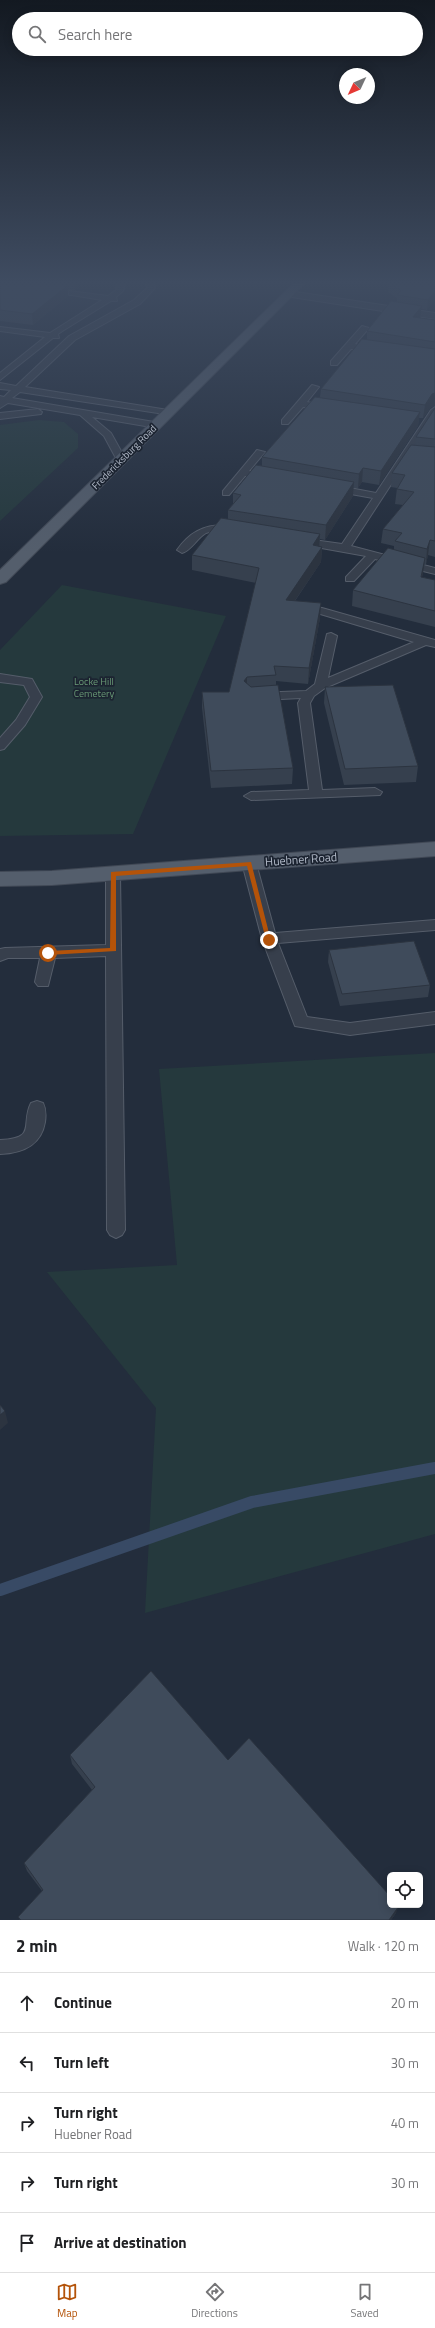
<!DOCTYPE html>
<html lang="en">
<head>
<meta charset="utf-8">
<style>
	:root { --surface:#fff; --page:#f6f6f6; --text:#202124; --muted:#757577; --line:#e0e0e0; --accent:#b45309 }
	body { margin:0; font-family:"Titillium Web",sans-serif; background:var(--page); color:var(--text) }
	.controls { position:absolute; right:12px; bottom:12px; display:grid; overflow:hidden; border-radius:6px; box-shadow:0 2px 10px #0003 }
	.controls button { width:36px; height:36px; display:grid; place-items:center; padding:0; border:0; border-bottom:1px solid var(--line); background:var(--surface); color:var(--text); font:20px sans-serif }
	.compass { position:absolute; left:339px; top:68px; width:36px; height:36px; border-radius:50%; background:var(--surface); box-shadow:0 2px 10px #0003; rotate:226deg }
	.stop { position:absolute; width:12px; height:12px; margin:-9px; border:3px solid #b45309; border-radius:50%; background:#fff }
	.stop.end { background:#b45309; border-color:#fff; box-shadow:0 1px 4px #0008 }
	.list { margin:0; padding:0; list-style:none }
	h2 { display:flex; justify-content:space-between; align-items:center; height:52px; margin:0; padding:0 16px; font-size:17px }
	h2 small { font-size:13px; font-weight:400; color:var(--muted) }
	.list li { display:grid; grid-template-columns:26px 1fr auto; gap:12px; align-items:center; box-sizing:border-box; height:60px; padding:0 16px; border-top:1px solid var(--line) }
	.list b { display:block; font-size:15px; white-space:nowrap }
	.list p { margin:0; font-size:13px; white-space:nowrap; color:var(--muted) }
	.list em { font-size:13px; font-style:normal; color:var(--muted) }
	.icon { flex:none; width:22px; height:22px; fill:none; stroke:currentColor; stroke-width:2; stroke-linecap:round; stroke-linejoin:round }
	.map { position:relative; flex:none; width:435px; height:1920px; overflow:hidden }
	.search { position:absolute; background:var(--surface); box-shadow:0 2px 10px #0003; left:12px; right:12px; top:12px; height:44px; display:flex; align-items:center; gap:10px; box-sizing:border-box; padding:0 14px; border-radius:22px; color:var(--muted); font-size:15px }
	.sheet { height:352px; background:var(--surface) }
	nav { display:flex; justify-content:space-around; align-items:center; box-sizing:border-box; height:56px; border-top:1px solid var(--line); background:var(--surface); font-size:11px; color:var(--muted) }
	nav a { display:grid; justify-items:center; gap:2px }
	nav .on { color:var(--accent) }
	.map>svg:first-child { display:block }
	.green { fill:#25393d }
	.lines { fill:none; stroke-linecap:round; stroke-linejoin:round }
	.stream { stroke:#384a65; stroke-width:12 }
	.service-casing { stroke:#555d6a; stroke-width:2 }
	.minor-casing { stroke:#555d6a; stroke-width:2 }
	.primary-casing { stroke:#404855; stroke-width:2 }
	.service { fill:#373f4c; fill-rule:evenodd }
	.minor { fill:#373f4c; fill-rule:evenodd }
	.primary { fill:#545e6c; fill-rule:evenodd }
	.wall { fill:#36404e }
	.shaded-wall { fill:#2c3440 }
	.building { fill:#3f4b5b; stroke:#2c3440 }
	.route { fill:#b45309 }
	.labels { text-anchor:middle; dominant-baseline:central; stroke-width:3.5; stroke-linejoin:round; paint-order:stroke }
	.far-street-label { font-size:10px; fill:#b2bac8; stroke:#1c2431 }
	.far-park-label { font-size:10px; fill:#699975; stroke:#1c2431 }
	.street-label { font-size:12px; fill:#b2bac8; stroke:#1c2431 }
</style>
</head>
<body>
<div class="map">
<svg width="435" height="1920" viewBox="0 0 435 1920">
	<rect width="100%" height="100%" fill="#232d3c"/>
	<path class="green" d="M39,420L64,422L78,434V448L0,521V425Z
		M62,585L226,616L133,834L0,836V650Z
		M435,1053V1534L145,1613L156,1408L47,1272L177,1265L159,1069Z"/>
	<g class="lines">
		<path class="stream" d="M0,1590L252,1502L435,1468"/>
		<defs>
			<path id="service" d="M117,284H125L123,291L116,297L117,301H111L64,330L58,334L59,338H53L0,380V373L45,337L0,331V327L50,333L102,300L72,295H69V291L108,296L116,290Z
				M146,284H154L155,288L140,304L75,340L25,387L168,410L172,413L171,415L20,392L12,398L160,423V427L157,428L92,417L111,433L126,460L124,462H118L104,436L80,415L8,403L0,408V396L4,397L11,390L0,389V383L16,386L69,336L134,300L147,288Z
				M362,326L369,328L355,344L378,348V352L351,349L337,365H331V361Z
				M312,385L319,387L307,402L331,406V410L303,407L288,424H282V420Z
				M435,407V417L351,546L435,568V574L375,559L354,581H346V577L366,556L299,544L294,541L299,538L342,544L373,498L334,491L329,488L334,485L376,493L431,410Z
				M38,409L42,412L41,414L0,419V413Z
				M257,450L265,452L249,471L272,475V479L245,476L229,495H223V491Z
				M224,525L237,529C231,536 215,529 206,533C197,538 191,551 182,553L177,550C189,533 203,525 224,525Z
				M300,605L322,608L435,640V647L426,645L325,688L314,696L310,703L322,790L375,788L382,792L380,795L251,800L244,796L251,792L309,790L298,703L301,698L260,700L256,699L254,696L256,693L306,691L315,684L327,634L331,633L337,636L328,678L414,642L317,613L296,610V606Z
				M0,674L32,679L42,697L25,725L4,749L0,750V738L16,720L30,697L24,685L0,682Z
				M249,858L256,863L275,933L435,920V930L278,943L307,1017L350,1023L435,1012V1024L350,1035L295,1026L262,939L242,863Z
				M113,869L120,874L125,1230L122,1235L116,1238L110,1235L107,1230L106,956L55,958L48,986H38L35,982L40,958H8L0,961V949L5,948L106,945V874Z
				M37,1101L43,1103C46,1109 46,1115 45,1122C41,1146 22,1153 0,1154V1140C38,1138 20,1125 31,1103Z"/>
			<path id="minor" d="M289,291L435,313V319L285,296V292Z"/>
			<path id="primary" d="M293,284H304L6,582L0,584V570Z
				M435,842V856L52,885L0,886V872L52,871Z"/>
		</defs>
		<use href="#service" class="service-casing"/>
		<use href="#minor" class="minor-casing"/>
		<use href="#primary" class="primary-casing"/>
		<use href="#service" class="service"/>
		<use href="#minor" class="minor"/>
		<use href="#primary" class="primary"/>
	</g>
	<path class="wall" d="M0,284H79V287L75,290H68V296L33,325L0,321Z
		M389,284H435L427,310L421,309L420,318L435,320V406L431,407L423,418H419L418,426L379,485L362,482L358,488H353V496L325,540L320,539L319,546L322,547L321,562L295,601L321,603L320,618L308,684L276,681V685L293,768L292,784L211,788L202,708V692H229L256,583L192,570V555L228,519V510L233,504V493L262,466V457L320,397L321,389L367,340V331L397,302V298L388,292Z
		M435,408V557L428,555L426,564H425L422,577L435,580V627L352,606L353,590L394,550V546L381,543L383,529L403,505L395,504L397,488L391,487L392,473L415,445L416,437Z
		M325,687L418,766L416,782L344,785L324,703Z
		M329,950L430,985L428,997L340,1006L328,962Z
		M70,1755L228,1760L396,1913L391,1920H20L18,1917L42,1891L27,1871L24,1863L92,1790L72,1764Z"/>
	<path class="shaded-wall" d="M68,284V296L33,325L32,314Z
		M75,284H79V287L75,290Z
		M435,291V299L427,310L428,300Z
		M422,306L420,318L413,317Z
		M435,393V406L431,407L423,418L425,405L432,394Z
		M420,412L418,426L379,485L381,471Z
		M363,468L362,482L358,488L359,474Z
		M354,482L353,496L325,540L326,525Z
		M320,534L319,549L313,545Z
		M430,540L428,555L426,564L427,549Z
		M322,547L321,562L285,615L286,600Z
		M425,558L423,573L419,592L421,577Z
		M321,603L320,618L308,684L309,668Z
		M247,677V692L244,681Z
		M5,1411L8,1423L0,1430V1415Z
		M399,1906L396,1913L391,1920H389Z"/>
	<path class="building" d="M0,284H67V286L32,314L0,310Z
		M392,284H435V291L428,300L397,295L401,291Z
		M391,301L422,306L413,317L435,320V342L367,331Z
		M362,339L435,349V393L432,394L425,405L321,389Z
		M315,397L420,412L381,471L363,468L359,474L262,457Z
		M435,408V439L416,437Z
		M411,445L435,447V541L430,540L427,549L395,541L402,533L383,529L414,492L397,489L405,475L392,473Z
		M256,465L354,482L326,525L228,510L241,495L233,493Z
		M221,518L320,534L313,545L322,547L286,600L321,603L309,668L274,666L276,675L247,677L244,681L251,687L278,685L293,768L211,771L202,692H229L259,568L192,555Z
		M388,548L425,558L421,577L435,580V611L353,590Z
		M393,685L418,766L345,769L325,687Z
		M414,941L430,985L342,994L329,950Z
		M0,1405L5,1411L0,1415Z
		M151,1671L228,1760L249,1738L390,1896V1905H398L399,1906L389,1920H21L18,1917L43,1890L24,1863L95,1787L70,1755Z"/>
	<linearGradient id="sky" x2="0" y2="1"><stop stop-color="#131921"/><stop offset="0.51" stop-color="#3f4c61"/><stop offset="1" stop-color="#3f4c61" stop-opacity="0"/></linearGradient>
	<rect width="435" height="553" fill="url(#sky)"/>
	<path class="route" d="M251,862L271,941L266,940L247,866L116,876V951L48,955L44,953L48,951L110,948L111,872Z"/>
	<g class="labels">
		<g class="far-street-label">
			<text transform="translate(124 457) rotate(-45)">Fredericksburg Road</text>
		</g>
		<g class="far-park-label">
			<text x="94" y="681">Locke Hill<tspan x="94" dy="12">Cemetery</tspan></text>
		</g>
		<g class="street-label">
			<text transform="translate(301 859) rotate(-4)">Huebner Road</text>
		</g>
	</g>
</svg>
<div class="controls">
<button><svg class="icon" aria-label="locate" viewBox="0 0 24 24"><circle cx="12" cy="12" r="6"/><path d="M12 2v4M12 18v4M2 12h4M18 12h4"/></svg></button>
</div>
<svg class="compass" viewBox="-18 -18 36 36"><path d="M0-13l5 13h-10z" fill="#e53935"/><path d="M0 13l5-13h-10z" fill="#757577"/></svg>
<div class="stop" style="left:48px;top:953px"></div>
<div class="stop end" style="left:269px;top:940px"></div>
<div class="search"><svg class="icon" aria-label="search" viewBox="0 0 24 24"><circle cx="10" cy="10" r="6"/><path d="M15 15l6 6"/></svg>Search here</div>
</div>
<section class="sheet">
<h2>2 min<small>Walk · 120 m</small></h2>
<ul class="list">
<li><svg class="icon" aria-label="ahead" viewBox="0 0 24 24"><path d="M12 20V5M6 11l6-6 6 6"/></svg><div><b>Continue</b></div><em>20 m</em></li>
<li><svg class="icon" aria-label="left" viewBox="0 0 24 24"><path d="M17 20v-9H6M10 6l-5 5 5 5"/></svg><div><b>Turn left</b></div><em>30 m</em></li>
<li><svg class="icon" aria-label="right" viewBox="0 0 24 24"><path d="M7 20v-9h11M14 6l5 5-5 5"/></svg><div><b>Turn right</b><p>Huebner Road</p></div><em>40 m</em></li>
<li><svg class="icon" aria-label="right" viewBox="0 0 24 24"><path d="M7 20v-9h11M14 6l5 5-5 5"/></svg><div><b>Turn right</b></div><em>30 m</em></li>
<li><svg class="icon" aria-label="arrive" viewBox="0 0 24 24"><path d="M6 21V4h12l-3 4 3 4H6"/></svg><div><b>Arrive at destination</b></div></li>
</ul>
</section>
<nav>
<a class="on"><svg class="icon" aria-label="map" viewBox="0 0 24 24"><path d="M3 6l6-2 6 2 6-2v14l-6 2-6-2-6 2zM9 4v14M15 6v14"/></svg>Map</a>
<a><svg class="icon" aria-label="directions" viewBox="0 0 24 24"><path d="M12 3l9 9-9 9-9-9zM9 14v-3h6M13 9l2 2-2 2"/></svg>Directions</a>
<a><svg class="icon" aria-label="saved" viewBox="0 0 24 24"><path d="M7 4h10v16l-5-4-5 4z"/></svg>Saved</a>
</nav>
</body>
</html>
